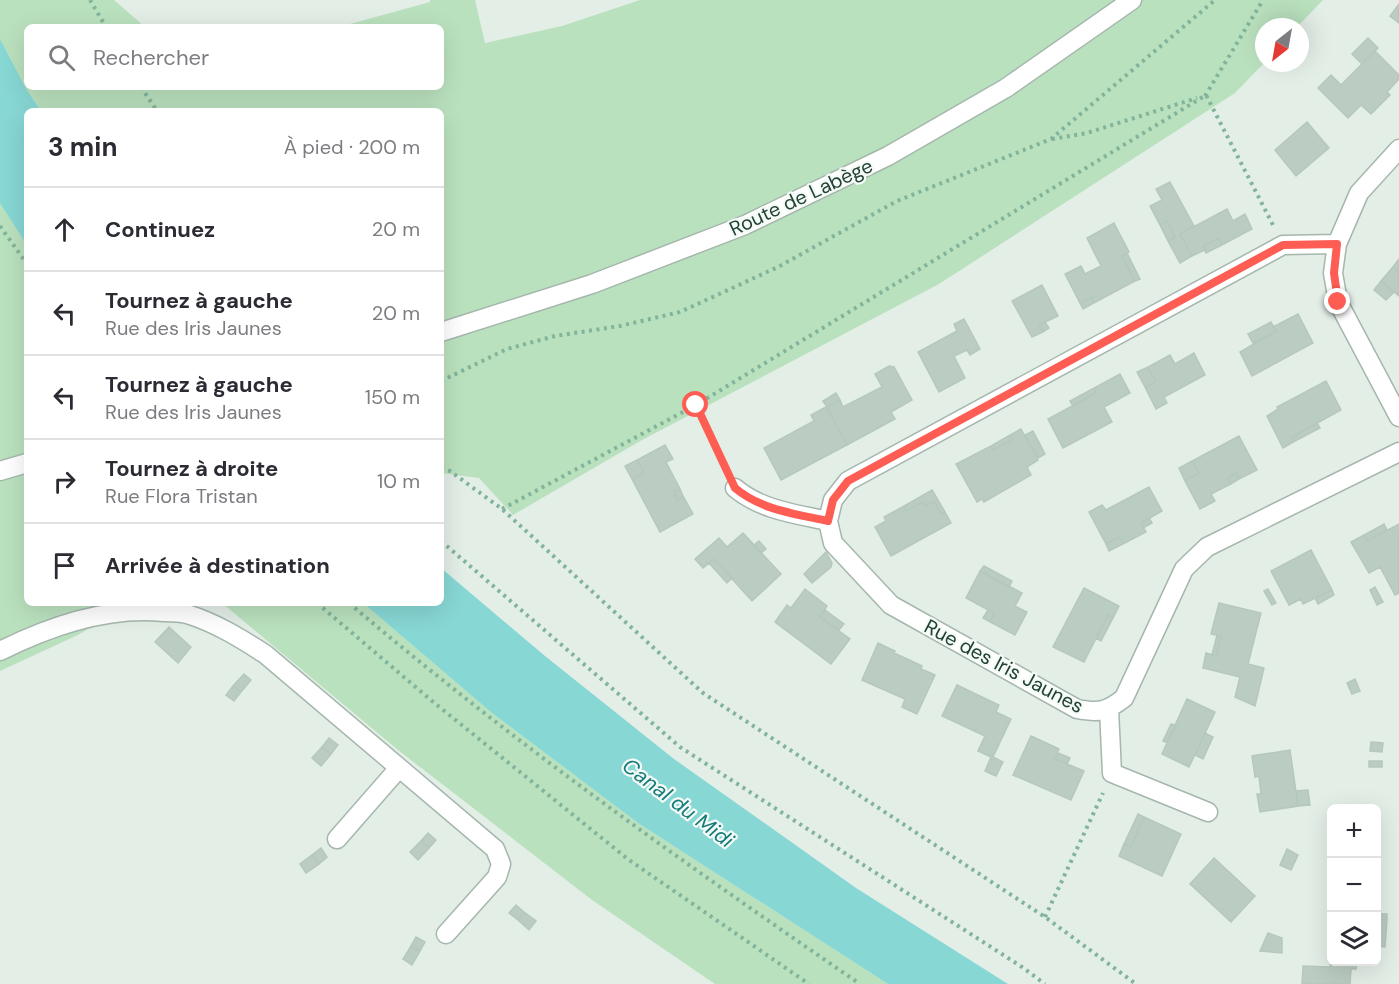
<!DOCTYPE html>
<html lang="fr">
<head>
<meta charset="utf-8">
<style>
	:root { --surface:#fff; --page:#f7f7f7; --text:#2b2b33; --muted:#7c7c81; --line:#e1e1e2 }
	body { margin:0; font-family:"DM Sans",sans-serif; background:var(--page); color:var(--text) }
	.controls { position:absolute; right:18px; bottom:18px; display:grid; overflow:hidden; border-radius:9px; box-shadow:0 6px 24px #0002 }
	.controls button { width:54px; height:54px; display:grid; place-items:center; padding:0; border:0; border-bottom:2px solid var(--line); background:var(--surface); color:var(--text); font:30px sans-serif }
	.compass { position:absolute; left:1255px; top:18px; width:54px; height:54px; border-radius:50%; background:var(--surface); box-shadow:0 6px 24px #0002; rotate:211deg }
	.stop { position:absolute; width:18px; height:18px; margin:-14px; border:4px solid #fd5d52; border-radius:50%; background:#fff }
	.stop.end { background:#fd5d52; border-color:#fff; box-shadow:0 2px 6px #0008 }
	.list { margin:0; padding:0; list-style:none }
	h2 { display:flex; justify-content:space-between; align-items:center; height:78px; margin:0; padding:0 24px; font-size:26px }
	h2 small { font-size:20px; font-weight:400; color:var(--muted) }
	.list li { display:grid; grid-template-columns:39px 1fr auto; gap:18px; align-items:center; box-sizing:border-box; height:84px; padding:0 24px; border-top:2px solid var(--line) }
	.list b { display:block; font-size:22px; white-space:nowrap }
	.list p { margin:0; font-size:20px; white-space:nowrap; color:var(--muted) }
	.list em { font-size:20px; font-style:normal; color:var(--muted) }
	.icon { flex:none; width:33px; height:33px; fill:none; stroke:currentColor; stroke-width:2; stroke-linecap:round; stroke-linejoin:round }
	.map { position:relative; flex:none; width:1399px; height:984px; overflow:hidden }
	.search { position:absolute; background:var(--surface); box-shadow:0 6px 24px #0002; left:24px; top:24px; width:420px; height:66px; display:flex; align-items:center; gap:15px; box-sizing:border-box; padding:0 21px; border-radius:9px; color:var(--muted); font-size:22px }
	.panel { position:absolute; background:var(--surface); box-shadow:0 6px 24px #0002; left:24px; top:108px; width:420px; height:498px; border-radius:9px }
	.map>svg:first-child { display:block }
	.green { fill:#bae1be }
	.water { fill:#87d7d5 }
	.building { fill:#bbccc2; stroke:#b5c8bd; stroke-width:1.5 }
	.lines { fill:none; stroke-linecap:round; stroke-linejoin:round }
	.minor-casing { stroke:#a5b7ad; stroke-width:21 }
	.path { stroke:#81b49b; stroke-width:4; stroke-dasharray:3 4.5; stroke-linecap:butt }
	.minor { stroke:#fff; stroke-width:18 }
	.route { stroke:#fd5d52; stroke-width:8 }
	.labels { text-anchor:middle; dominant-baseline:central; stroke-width:4.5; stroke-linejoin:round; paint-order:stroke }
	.street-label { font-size:20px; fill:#214133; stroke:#f4faf6 }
	.water-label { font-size:21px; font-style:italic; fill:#167c7b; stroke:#f4faf6 }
</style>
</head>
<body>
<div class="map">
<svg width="1399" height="984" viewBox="0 0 1399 984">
	<rect width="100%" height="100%" fill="#e3eee7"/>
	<path class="green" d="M0,0H114L145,27H27V87H441V27H339L430,2V0H475L485,43L562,26L640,0H1323L1297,27H1264V63L1235,93L939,284L642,440L513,515L479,478L441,473V111H27V603H131L78,635L0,671Z
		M222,603H363L492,713L638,823L888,984H715L592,900L398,750Z"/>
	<path class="water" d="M0,39L26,89L41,111H27V245L0,203Z
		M441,568L545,656L674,759L856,888L1008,984H888L638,823L492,713L363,603H441Z"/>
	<path class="building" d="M1399,4V23L1390,16Z
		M1368,38L1378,48L1362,64L1352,54Z
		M1375,51L1399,75V79L1387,92L1390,95L1371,114L1361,105L1348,118L1318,88L1331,75L1341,85Z
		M1307,122L1329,148L1296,176L1275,150Z
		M1170,182L1194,226L1180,234L1192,256L1180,263L1168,241L1175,237L1167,221L1160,225L1150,206L1162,200L1156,189Z
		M1227,209L1233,221L1245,214L1252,229L1222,245L1219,238L1203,246L1205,250L1192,256L1180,234Z
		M1167,221L1175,237L1168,241L1160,225Z
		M1114,223L1129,252L1122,256L1135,281L1094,303L1092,297L1080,303L1065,274L1081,266L1085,274L1101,266L1087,238Z
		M1219,238L1222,245L1206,253L1203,246Z
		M1127,253L1140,279L1135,281L1122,256Z
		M1399,259V272L1393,267Z
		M1393,267L1399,272V296L1381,281Z
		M1381,281L1394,292L1386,300L1374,290Z
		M1042,285L1058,316L1039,325L1043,332L1032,337L1012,301Z
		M1092,297L1094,303L1083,309L1080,303Z
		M1298,314L1313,343L1252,376L1240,352L1276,331L1273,327Z
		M964,319L980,349L970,355L967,350L954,356L965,378L939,392L918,352L957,331L954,324Z
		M1045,322L1049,328L1043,332L1039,325Z
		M1271,322L1276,331L1253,343L1248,334Z
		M1194,353L1205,375L1164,397L1167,403L1156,409L1145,387L1156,382L1148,367L1170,355L1175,364Z
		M889,366L894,367L912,400L891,412L895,419L847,445L827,407L840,400L843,407L882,387L875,374Z
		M1148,367L1156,382L1145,387L1137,372Z
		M1120,374L1130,393L1104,407L1112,422L1063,448L1048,419L1096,393L1094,388Z
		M1326,381L1341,410L1292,437L1295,441L1283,448L1267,416L1278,409L1277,407Z
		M1094,388L1096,393L1073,406L1070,401Z
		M836,393L840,400L827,407L823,401Z
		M826,407L847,445L781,480L764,448L814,421L811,415Z
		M1317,423L1320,428L1295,441L1292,437Z
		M1021,429L1038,460L1027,467L1031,475L984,502L982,499L977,502L956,464L991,446L993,450L1012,440L1010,435Z
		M1033,431L1045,454L1038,458L1025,435Z
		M1010,435L1012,440L993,450L991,446Z
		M1239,436L1257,470L1239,479L1236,473L1228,478L1231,484L1211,494L1215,501L1200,509L1185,481L1199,473L1192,461Z
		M665,445L673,459L666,462L680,489L674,492L677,500L683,496L693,514L660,532L632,479L644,473L637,460Z
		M637,460L644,473L632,479L625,466Z
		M1192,461L1199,473L1185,481L1179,468Z
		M1236,473L1239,479L1231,484L1228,478Z
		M1149,487L1162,511L1141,523L1146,532L1123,544L1119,537L1106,544L1089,512L1102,505L1106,510Z
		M680,489L683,496L677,500L674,492Z
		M932,490L945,512L941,514L934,501L925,506L922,502L906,511L904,506Z
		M934,501L941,514L945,512L951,523L891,556L875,527L886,521L884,517L904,506L906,511L922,502L925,506Z
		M1149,518L1152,523L1143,528L1141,523Z
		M1384,524L1387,530L1367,541L1364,535Z
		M1399,524V593L1395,595L1380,567L1369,573L1351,542L1364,535L1367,541Z
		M743,533L781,574L752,601L714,559L703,568L695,559L719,538L727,547Z
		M1119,537L1123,544L1109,551L1106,544Z
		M759,541L766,549L761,553L754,545Z
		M1311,550L1332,590L1303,604L1301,599L1289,605L1271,571Z
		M826,552L832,563L831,567L812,583L804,574Z
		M714,559L732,578L727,583L709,563Z
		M984,566L1012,581L1009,587L980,571Z
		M980,571L1022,593L1015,606L1027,612L1015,635L990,622L994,613L966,598Z
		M1375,587L1383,602L1377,605L1370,590Z
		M1084,588L1119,606L1113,618L1108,615L1084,662L1053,647Z
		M805,589L827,606L820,617L850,639L831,664L775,622L787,605L791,608Z
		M1268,589L1276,603L1272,605L1264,591Z
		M1332,590L1334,595L1318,604L1315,598Z
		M1219,603L1261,613L1248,664L1264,668L1255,706L1235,697L1240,677L1203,668L1206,653L1216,656L1221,636L1211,634Z
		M825,610L844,624L839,630L820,617Z
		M988,610L994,613L990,622L983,618Z
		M1108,615L1113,618L1101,641L1096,638Z
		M169,627L191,647L178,663L155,642Z
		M1217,635L1221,636L1216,656L1212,655Z
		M878,643L895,651L894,653L922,666L921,669L935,675L917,714L902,707L905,699L862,680Z
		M244,674L251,680L241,692L233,686Z
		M1355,679L1360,691L1352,694L1347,683Z
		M957,685L999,705L996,712L1011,719L993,757L1003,762L996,776L985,771L991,757L978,751L985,736L942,716Z
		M233,686L241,692L234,701L226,695Z
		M1187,699L1215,712L1189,767L1162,754Z
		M1171,724L1176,725L1167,743L1163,741Z
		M1205,733L1213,737L1203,759L1195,755Z
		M1031,736L1059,749L1055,759L1084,771L1071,800L1013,775Z
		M329,738L338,745L331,754L322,747Z
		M1371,742L1383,743L1382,752L1370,751Z
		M322,747L331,754L321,766L312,758Z
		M1290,750L1298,806L1260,812L1257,794H1261L1259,776L1255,777L1252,756Z
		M1058,753L1070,758L1067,764L1055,759Z
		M1369,761H1382V767H1369Z
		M1308,790L1310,805L1298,806L1296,791Z
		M1138,814L1144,817L1131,847L1124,844Z
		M1144,817L1181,834L1162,876L1119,856L1124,844L1131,847Z
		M428,833L436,840L429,848L421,841Z
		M421,841L429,848L418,860L410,852Z
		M321,848L327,857L319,864L312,855Z
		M1287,849L1298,855L1291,870L1280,865Z
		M312,855L319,864L306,873L300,864Z
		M1214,858L1255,896L1231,922L1190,884Z
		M1376,895H1380L1379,920H1387L1385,947L1376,946Z
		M516,905L524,912L518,920L509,913Z
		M524,912L536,921L529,930L518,920Z
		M1379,914H1387V920H1379Z
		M1268,933L1282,938V953L1260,951Z
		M416,937L425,942L420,951L411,946Z
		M411,946L420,951L412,965L403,959Z
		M1331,955L1332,962H1357L1356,969H1351L1350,984H1302L1303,966L1330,967Z"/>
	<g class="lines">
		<defs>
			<path id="minor" d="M1399,149L1359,193L1337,244L1333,273L1338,302L1399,417
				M1337,244L1283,245L848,481L833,500L828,521L833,543L891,605L1077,709C1099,713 1106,712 1124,698L1184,569L1207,547L1399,452
				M441,332L592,284L745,225L888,156L1006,88L1132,0
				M0,471L27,463
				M735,488C761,510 796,514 828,521
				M0,651C50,626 108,606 164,612C172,612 180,612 187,614C216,623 240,638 265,654L495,849L501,864L497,877L446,934
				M1109,709L1112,773L1208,812
				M337,839L399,768"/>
		</defs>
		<use href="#minor" class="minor-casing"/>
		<path class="path" d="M90,0L106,27
			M141,87L157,111
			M1205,96L1263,0
			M1052,139L1087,133L1197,98
			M0,226L27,264
			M441,381L507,349L555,336L620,326L680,312L778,267L897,201L1051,139L1215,0
			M696,405L725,468
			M441,468L450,471L502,509L703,693L1045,917L1136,984
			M502,509L696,405L1206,95L1273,225
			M441,541L680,747L1022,967L1045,984
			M317,603L432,701L629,860L809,984
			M349,603C511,741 685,864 860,984
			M1045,917L1103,793"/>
		<use href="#minor" class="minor"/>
	</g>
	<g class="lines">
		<path class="route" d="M696,405L735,488C761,510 796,514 828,521L833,500L848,481L1283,245L1337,244L1334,273L1338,302"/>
	</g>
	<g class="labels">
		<g class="street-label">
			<text transform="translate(801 197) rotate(-25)">Route de Labège</text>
			<text transform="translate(1004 666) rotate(28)">Rue des Iris Jaunes</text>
		</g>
		<g class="water-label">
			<text transform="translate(678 803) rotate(37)">Canal du Midi</text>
		</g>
	</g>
</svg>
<div class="controls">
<button>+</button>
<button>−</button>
<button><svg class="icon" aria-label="layers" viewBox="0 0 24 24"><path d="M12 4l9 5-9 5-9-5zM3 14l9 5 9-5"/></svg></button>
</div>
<svg class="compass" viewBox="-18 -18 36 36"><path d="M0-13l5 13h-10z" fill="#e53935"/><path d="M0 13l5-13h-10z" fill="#7c7c81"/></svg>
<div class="stop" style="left:696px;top:405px"></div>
<div class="stop end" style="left:1338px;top:302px"></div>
<div class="search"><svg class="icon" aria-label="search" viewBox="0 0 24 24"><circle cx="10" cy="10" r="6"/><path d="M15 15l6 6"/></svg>Rechercher</div>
<section class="panel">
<h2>3 min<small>À pied · 200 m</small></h2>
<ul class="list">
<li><svg class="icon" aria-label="ahead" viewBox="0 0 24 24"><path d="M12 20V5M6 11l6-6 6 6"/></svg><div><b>Continuez</b></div><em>20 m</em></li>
<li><svg class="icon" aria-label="left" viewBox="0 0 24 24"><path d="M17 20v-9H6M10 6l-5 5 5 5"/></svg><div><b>Tournez à gauche</b><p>Rue des Iris Jaunes</p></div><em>20 m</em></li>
<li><svg class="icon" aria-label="left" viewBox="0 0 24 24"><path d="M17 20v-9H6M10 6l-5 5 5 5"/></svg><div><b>Tournez à gauche</b><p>Rue des Iris Jaunes</p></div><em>150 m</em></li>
<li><svg class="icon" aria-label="right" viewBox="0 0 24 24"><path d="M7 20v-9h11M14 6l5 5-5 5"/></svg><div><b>Tournez à droite</b><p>Rue Flora Tristan</p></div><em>10 m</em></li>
<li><svg class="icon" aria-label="arrive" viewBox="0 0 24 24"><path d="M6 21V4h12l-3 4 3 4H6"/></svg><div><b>Arrivée à destination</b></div></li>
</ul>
</section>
</div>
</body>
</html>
